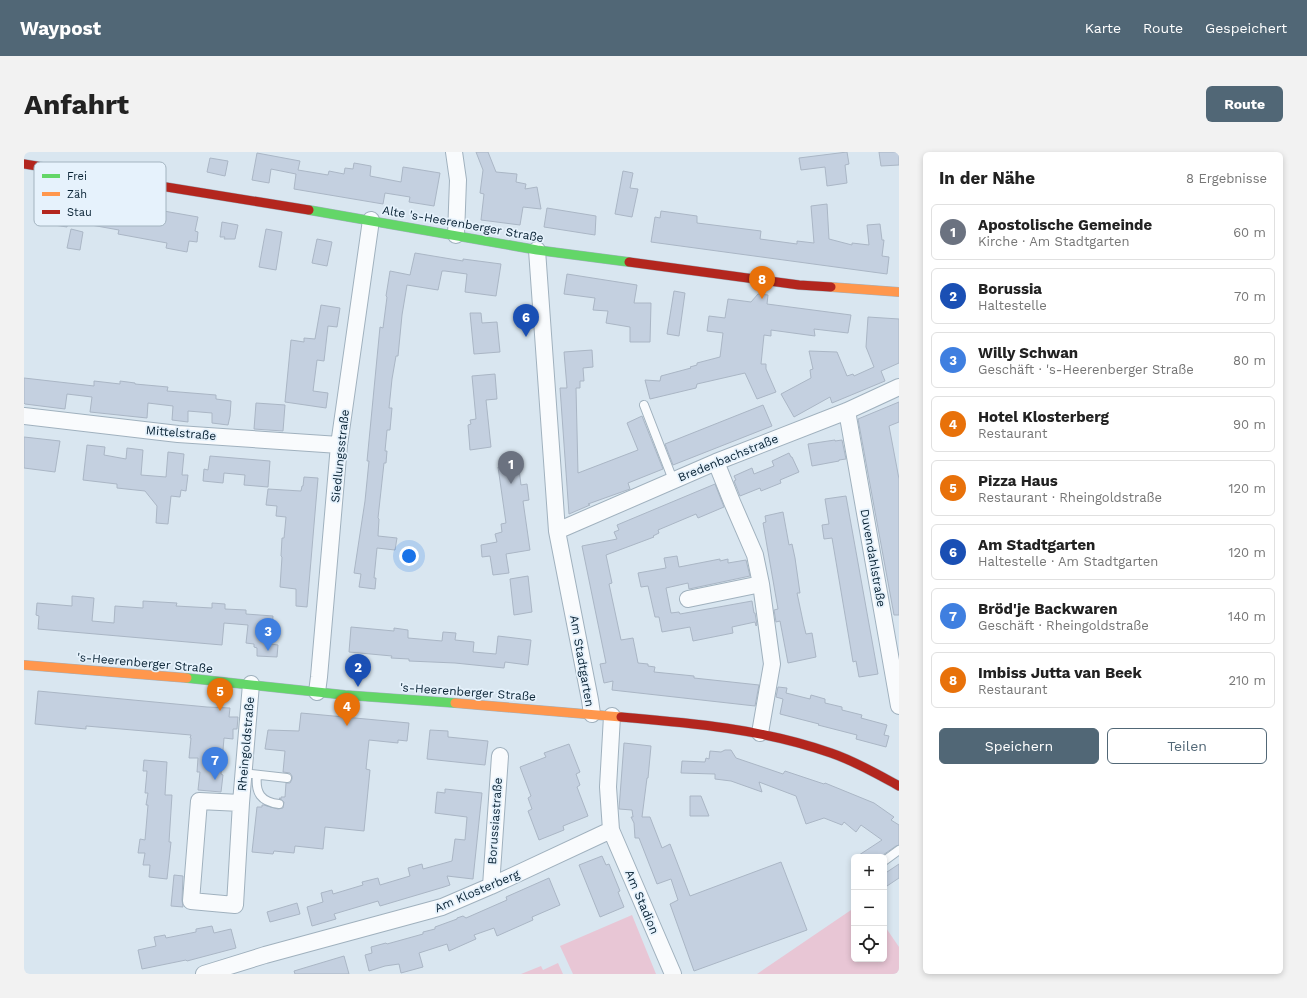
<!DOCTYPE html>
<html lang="de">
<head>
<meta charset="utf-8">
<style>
	:root { --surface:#fff; --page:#f2f2f2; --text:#222; --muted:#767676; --line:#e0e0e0; --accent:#516776 }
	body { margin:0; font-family:"Work Sans",sans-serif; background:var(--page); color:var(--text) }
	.controls { position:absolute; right:12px; bottom:12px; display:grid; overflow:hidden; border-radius:6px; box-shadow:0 2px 6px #0003 }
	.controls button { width:36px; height:36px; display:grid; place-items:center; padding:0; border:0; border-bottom:1px solid var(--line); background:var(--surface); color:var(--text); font:20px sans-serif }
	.you { position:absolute; left:385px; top:404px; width:14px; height:14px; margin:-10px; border:3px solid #fff; border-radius:50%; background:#1a73e8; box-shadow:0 0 0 6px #1a73e833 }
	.badge { display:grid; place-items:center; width:26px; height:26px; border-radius:50%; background:var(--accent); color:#fff; font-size:13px; font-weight:700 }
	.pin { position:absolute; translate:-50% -33px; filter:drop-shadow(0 1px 2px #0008) }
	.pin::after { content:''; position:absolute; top:21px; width:14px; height:12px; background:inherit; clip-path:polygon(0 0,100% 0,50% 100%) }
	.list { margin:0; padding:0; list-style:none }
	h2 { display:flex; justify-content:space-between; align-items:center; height:52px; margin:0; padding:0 16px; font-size:17px }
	h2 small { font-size:13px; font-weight:400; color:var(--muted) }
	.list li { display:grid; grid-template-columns:26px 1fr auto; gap:12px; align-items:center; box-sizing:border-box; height:56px; margin:0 8px 8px; padding:0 8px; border:1px solid var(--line); border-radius:6px }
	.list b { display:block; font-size:15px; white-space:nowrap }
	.list p { margin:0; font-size:13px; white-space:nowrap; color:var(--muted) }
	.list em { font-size:13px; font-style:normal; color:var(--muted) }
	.actions { display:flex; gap:8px; padding:12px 16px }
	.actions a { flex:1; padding:9px 0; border:1px solid var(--accent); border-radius:6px; text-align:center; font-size:14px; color:var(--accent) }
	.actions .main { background:var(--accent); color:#fff }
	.icon { flex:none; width:22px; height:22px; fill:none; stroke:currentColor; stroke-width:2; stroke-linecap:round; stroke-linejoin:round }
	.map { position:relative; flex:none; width:875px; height:822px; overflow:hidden; border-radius:6px }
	header { display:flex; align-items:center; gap:24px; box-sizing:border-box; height:56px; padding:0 20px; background:var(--accent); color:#fff }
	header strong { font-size:19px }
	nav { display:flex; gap:22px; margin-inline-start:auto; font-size:14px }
	.intro { display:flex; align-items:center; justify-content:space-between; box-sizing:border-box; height:96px; padding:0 24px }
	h1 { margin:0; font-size:28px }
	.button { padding:10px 18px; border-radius:6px; background:var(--accent); color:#fff; font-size:14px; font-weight:700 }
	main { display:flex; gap:24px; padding:0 24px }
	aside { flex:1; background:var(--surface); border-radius:6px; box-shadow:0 2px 6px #0003 }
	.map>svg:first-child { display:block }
	.green { fill:#e8c6d5 }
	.building { fill:#c4d0e0; stroke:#aab6c5 }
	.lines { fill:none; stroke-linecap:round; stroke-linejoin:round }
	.lane-casing { stroke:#a0b1be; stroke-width:10 }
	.street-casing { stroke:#a0b1be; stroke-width:18 }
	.fast-casing { stroke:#a0b1be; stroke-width:10 }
	.slow-casing { stroke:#a0b1be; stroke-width:10 }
	.jam-casing { stroke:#a0b1be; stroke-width:10 }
	.lane { stroke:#f9fbfd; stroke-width:8 }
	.street { stroke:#f9fbfd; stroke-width:16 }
	.fast { stroke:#63d668; stroke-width:9 }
	.slow { stroke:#ff974d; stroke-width:9 }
	.jam { stroke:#b3261e; stroke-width:9 }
	.labels { text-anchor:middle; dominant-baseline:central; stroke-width:3.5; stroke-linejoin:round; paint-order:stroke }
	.street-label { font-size:12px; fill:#082234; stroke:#e6f2fc }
	.key { fill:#e6f2fc; stroke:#a3b4c0; stroke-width:1 }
	.key-label { font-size:11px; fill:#082234 }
</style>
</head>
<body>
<header>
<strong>Waypost</strong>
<nav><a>Karte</a><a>Route</a><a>Gespeichert</a></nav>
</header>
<div class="intro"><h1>Anfahrt</h1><a class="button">Route</a></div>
<main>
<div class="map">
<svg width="875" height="822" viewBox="0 0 875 822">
	<rect width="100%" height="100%" fill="#d9e6f0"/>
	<path class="green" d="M830,756V807H860V773L875,795V822H733Z
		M608,763L632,822H549L536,794Z
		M534,811L539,822H497L517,814L519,818Z"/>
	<path class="building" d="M452,0H464L472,20L493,22L492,30L502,32L501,37L513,35L517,57L499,55L496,73L457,68L460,42L456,41L459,18Z
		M823,0L825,12L821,13L823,31L803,34L801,15L777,18L775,6Z
		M855,0H875V13L857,14Z
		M233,1L276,9L274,18L304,23L305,19L320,22L321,16L329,17L330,11L347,14L346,24L377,30L379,15L416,21L410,54L385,50L386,45L361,41L359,52L270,37L272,22L247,17L245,31L228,28Z
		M186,6L204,9L201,24L183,20Z
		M599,19L609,21L606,36L614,37L608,65L591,62Z
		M32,40L48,43L43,75L30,73L33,56L30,55Z
		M71,47L174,65L171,79L174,80L173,90L165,89L163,100L142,96L143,91L94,82L95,78L67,73Z
		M803,52L805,87L828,93V91L845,93L843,73L856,72L858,88H860L858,104L865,105L863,122L627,90L631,65L636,66L637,59L673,64V71L737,79L736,87L773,92V89L790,91L787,54Z
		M523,56L572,64L571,83L520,75Z
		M198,70L214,73L211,87H200L201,85H196Z
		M47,77L59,80L56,98L43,96Z
		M242,77L258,80L252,118L235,115Z
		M293,87L308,90L303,114L288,111Z
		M391,101L439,109V107L477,112L472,144L441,140L443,122L421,119H418L414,138L383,133L378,163L374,204H372L368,227L365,256H368L366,278H363L361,299H363L362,311H360L354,366L355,367L354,384L373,386L371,398L353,396L350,426H352L351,437L335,435L337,422L330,421L341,349L345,309H343L356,175L359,176L363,145L362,144L366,119L386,123Z
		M543,122L613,133L610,151H627L626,190H606V175L582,171L584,159L569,158L571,146L540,142Z
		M650,139L661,141L655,184L643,182Z
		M734,142L744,143L743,152L827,163L824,181L790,177L791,184L747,178V184L740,183L737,212H742V217L752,240L733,247L721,221L673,232L672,236L626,247L621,228L636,229L637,224L667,216L666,215L673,213V211L696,205L699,181L683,179L685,164L701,166L704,147L727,150Z
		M297,153L316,156L313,175L304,174L300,209L293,208L289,239L304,241L302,256L261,250L267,188L280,190V186L291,187Z
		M446,161H457L458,171L473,170L476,200L450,202Z
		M844,165L875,167V211L857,219L861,229L808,251L806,245L770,265L757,242L787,226L786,218L789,217L785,199L813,200L823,224L829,222L830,224L850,215L842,195Z
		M568,198L569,215L559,216L560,229H556V236H552L554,321L614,298L603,271L618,264L639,317L604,331L606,337L564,352L566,353L545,362L536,236H543L540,200Z
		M471,222L473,247L462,248L467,295L446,298L444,273L447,272L446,268L452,267L448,224Z
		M0,226L70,234V229L96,232V229L111,231V232L144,235L143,239L192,243V247L207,249L206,264L204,273L188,271V261L164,259V270L148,268L149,254L124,251L123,266L66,260L68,245L43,242L41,257L1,252L0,251Z
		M875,250V270L865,274L875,327V463H870L834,267Z
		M232,251L261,253L259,279L230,277Z
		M739,253L748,274L649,313L641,292Z
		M0,285L36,289L31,320L0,316Z
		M811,288V289L818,288L822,307L815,308V309L788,314L784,292Z
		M63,293L81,295L80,303L102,307L103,296L119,298L117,323L142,325L144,300L160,302L158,323H164L162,339L157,338L156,345L147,344L144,372L132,371L133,354L121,339L93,336V332L59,328Z
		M765,301L767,305H768L775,320L756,328L757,331L737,339L736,336L716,344L710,329L712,328L710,324L728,316L730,322L750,314L748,309Z
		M186,304L246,309L244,335L220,333L221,323L200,321L199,331L179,329L180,317L184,318Z
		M493,312L495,317L497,333L503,332L505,348L499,349L506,398L482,402L485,421L469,423L466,404L458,405L457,393L473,390L471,382L478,380L477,372L482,371L474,315Z
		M280,325L294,326L283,455L272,454V437L256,435L258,405L257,404L258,386H260L262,365L252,364L253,354L242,353L244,337L277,339L278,334H279Z
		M691,332L700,355L674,366L672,362L634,378L635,381L629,384L630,385L582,403L588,431L585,432L597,488L609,486L614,511L624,512V514L631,515L630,520L670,524V526L735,533L731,554L588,538L589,529L580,531L576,512L582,511L558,394L593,387L590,380L595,378L593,373Z
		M822,344L854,522L835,525L832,509L829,510L808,386L800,387L798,373L805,372L801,347Z
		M759,360L765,393L768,392L771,406L776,441H773L780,474L782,482L788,481L792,505L764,511L756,469L752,470L750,458L754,457L739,371L742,370L741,364Z
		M653,404L655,415L696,407V409L704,407V411L722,408L726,424L665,437L664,431L642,436L647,461L655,460L656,462L728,449L730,461H731L733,473L732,474L731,470L708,475L709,481L669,489L666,475L638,480L635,465H631L624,434L617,435L614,421L642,416L640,406Z
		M504,424L508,460L490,463L486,427Z
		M48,444L70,446L68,469L90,471L91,454L119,456V449L153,451L152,454L188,456V451L201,452V457L222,458V462L249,464L247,492L254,493L253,505L233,504V496L230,495V492L222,491L224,473L200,471L198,493L14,477L15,464L12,463L13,451L48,454Z
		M327,475L370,479V476L384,478V486L418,489L419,480L432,481L431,488L450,490L449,500L472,502L474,484L507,488L504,513L481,510L480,516L431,511L385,509V507L367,506L368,504L325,500Z
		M754,535L763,536L762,541L786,547L787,543L801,547V551L818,555V558L838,563L837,566L863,573L860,583L865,584L862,595L832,587L833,583L794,573L795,572L756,562L759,547L752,545Z
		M14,539L183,555L206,556L205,565H214L213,577H209V587L200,586L197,622L199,623L197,640L174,638L176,620H173L174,606H165L167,586H166L167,583L62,574V577L11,572Z
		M277,561L385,571L383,589L374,588V591L345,588L342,617L346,618L340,679L301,675L299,697L271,694L270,701L250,699L249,702L228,700L233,655H238V653H240L254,657L259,656L260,650L255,646L257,647V645H261L262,631H266L268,627V624L266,621L259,620L261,599L241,597L244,578L275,579Z
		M406,578L424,579V585L464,589L461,613L403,607Z
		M600,591L627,594L624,626H623L618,665H626L638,696L646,692L666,744L757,710L783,778L670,819L646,752L654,748L647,727L633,732L615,686H611L610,671L607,665H609L608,658L595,657Z
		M545,592L556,620L552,622L556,633L553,635L564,664L539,674L540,678L515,688L504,659L508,657L504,646L507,644L496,615L522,605L520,601Z
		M701,598H707L712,606L759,622L761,619L800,632L801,631L850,651L870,665L867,668L875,673V693L872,694L856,705H832L858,688L837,673L832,680L820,670L818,673L800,666L782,672L772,644L735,630L738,640L707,629L691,627V622L657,621L658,609L681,610L682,606L685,607L686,599L697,600Z
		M120,608L143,610L141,643H148L145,690H147L143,727L125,725L126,713H119L121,701H114L116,687L121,688L124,653H122L124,641H121L123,619H119Z
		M421,637L458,641L449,727L423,724L426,733L420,735L356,754L354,749L310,762L312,767L288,774L283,755L299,750L297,741L308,738L309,742L339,733L338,730L354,726L356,733L386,724L384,716L398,712L399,717L428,709L431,687L441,688L443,665L411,661L413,640L421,641Z
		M666,644H677L685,664H666Z
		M578,704L582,713L585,712L596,739L594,740L600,755L576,765L555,713Z
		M875,712V726L860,736V722Z
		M150,723L159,724L158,748L159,755L147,754Z
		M525,726L536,753L508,765L509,768L473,784L470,776L450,783L452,787L425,799L423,792L395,801L399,815L377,821L375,812L361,814L345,819L341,803L348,801L347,795L362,791L363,792L399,782V780L411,777V775L433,767V766L439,764L442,766L483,748L482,745Z
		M273,751L276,762L246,770L243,760Z
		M188,774L190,781L207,777L212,796L163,809L162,808L118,817L114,798L132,794L130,785L141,783L142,786L172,780V777Z
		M320,804L325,822H271L270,819Z"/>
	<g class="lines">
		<defs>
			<path id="lane" d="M620,253L649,328
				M219,621L263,626
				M233,623C231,641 237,650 255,652
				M860,709L875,698"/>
			<path id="street" d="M430,0L434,28L432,83
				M513,98L533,379L566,548L568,562
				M823,259L875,554
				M0,264L154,282L315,293
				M692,310L708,350L731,403L737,432L748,512L736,581
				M533,379L692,310L823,259L875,235
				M664,447L737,432
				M293,540L295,525L315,293L347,68
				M588,564L584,635L587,678L649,822
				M217,651L175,649L167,749L211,753L217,651L227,532
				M467,734L476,604
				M180,822L241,803L418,755L467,734L587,678"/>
			<path id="fast" d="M285,58L513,98L605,110
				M163,526L321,543L431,551"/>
			<path id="slow" d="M807,135L875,140
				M0,513L163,526
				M431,551L597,565"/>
			<path id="jam" d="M0,12L285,58
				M605,110L775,133L807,135
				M597,565C668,571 739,577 807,601C831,609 853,622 875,634"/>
		</defs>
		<use href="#lane" class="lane-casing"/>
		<use href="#street" class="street-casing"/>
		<use href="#fast" class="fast-casing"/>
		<use href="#slow" class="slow-casing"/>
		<use href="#jam" class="jam-casing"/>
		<use href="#lane" class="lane"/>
		<use href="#street" class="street"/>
		<use href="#fast" class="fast"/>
		<use href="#slow" class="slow"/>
		<use href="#jam" class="jam"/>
	</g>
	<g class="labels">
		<g class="street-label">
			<text transform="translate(439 72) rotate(10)">Alte 's-Heerenberger Straße</text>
			<text transform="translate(157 281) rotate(5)">Mittelstraße</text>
			<text transform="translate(316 304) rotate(-84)">Siedlungsstraße</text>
			<text transform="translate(704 306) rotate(-22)">Bredenbachstraße</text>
			<text transform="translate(849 406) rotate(80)">Duvendahlstraße</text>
			<text transform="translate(558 509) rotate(80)">Am Stadtgarten</text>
			<text transform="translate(121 511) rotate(5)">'s-Heerenberger Straße</text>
			<text transform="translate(444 540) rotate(4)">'s-Heerenberger Straße</text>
			<text transform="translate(222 592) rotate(-85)">Rheingoldstraße</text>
			<text transform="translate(471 669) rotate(-86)">Borussiastraße</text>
			<text transform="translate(453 739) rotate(-23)">Am Klosterberg</text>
			<text transform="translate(618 750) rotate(67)">Am Stadion</text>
		</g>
	</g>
	<rect x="10" y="10" width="132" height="64" rx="6" class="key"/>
	<rect x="18" y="22" width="18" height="4" fill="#63d668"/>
	<rect x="18" y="40" width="18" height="4" fill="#ff974d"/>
	<rect x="18" y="58" width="18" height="4" fill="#b3261e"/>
	<g class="key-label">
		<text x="43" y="28">Frei</text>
		<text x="43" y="46">Zäh</text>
		<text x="43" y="64">Stau</text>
	</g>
</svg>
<div class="controls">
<button>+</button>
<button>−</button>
<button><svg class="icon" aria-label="locate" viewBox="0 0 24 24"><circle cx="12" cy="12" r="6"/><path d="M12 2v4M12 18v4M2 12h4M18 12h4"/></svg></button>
</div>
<div class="you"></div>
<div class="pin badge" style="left:487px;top:332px;background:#6b7280">1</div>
<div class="pin badge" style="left:334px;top:535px;background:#1a4fb4">2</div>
<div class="pin badge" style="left:244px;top:499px;background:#3f7fe0">3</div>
<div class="pin badge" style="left:323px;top:574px;background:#e8710a">4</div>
<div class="pin badge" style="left:196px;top:559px;background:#e8710a">5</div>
<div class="pin badge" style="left:502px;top:185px;background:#1a4fb4">6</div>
<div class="pin badge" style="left:191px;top:628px;background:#3f7fe0">7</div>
<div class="pin badge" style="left:738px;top:147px;background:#e8710a">8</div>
</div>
<aside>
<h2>In der Nähe<small>8 Ergebnisse</small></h2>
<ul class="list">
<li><span class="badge" style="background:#6b7280">1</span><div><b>Apostolische Gemeinde</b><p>Kirche · Am Stadtgarten</p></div><em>60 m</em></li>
<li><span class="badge" style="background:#1a4fb4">2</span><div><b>Borussia</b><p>Haltestelle</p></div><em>70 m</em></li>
<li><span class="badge" style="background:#3f7fe0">3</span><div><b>Willy Schwan</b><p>Geschäft · 's-Heerenberger Straße</p></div><em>80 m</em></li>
<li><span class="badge" style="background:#e8710a">4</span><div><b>Hotel Klosterberg</b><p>Restaurant</p></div><em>90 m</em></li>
<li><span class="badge" style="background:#e8710a">5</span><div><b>Pizza Haus</b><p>Restaurant · Rheingoldstraße</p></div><em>120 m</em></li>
<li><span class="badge" style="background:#1a4fb4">6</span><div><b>Am Stadtgarten</b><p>Haltestelle · Am Stadtgarten</p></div><em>120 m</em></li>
<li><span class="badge" style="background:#3f7fe0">7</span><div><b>Bröd'je Backwaren</b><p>Geschäft · Rheingoldstraße</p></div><em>140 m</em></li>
<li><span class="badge" style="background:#e8710a">8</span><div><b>Imbiss Jutta van Beek</b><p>Restaurant</p></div><em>210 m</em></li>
</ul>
<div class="actions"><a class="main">Speichern</a><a>Teilen</a></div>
</aside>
</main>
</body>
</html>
